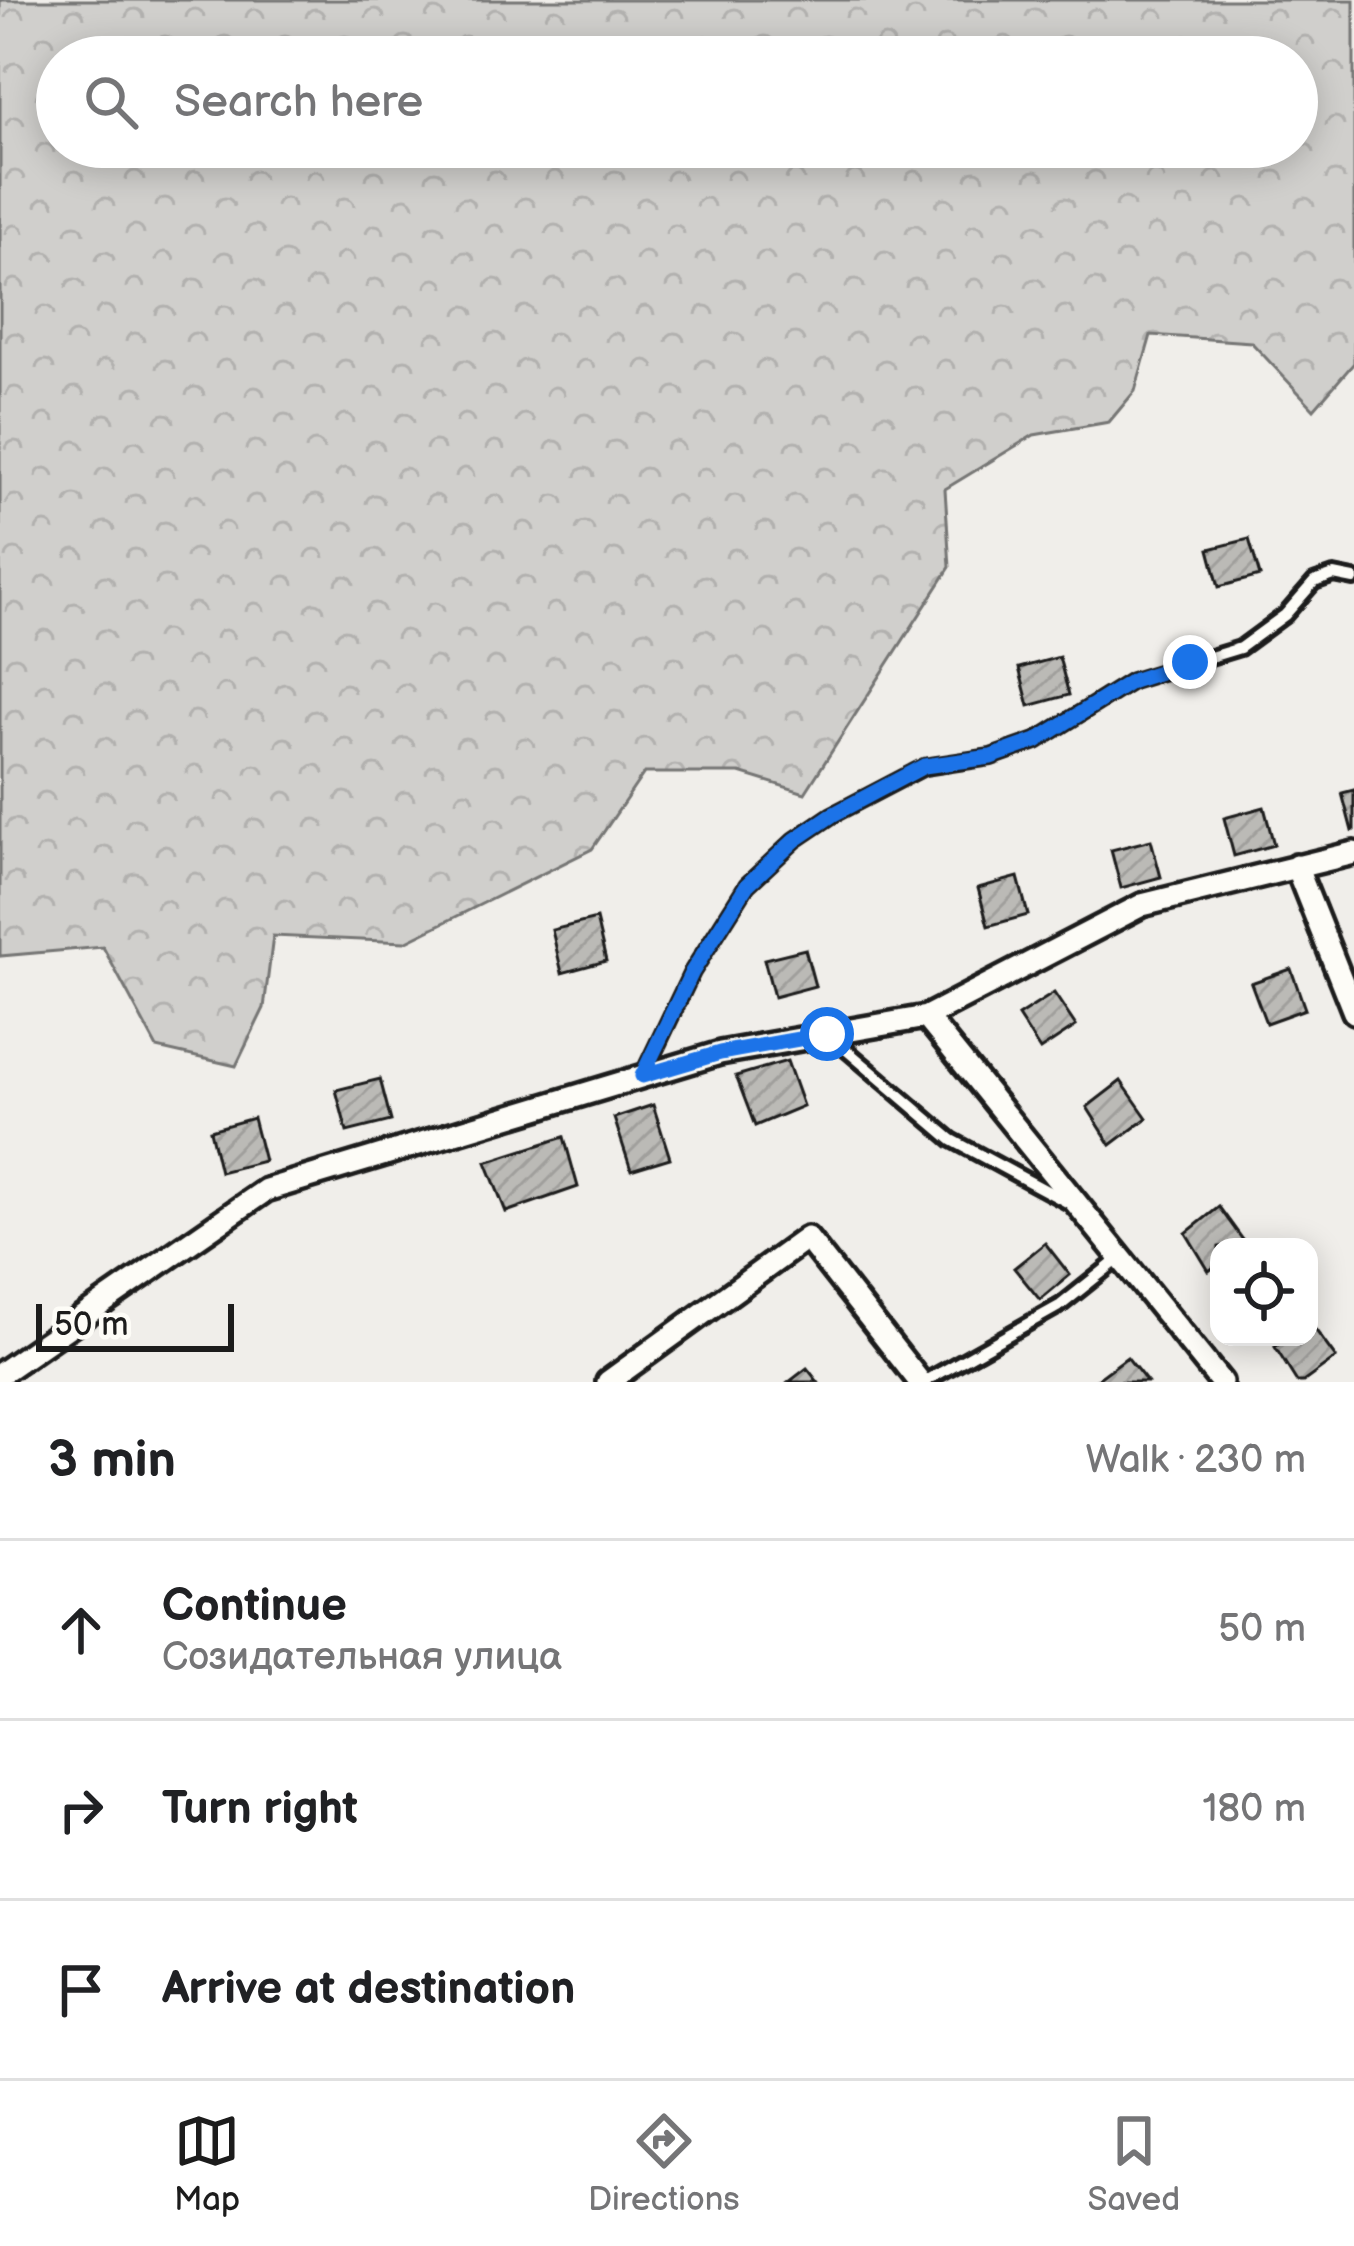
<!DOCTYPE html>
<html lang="en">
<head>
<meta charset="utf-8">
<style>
	:root { --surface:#fff; --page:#f6f6f6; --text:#202124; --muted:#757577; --line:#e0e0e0; --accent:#1c1c1c }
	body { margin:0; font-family:"Balsamiq Sans",sans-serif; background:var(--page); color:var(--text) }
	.controls { position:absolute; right:36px; bottom:36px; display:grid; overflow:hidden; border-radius:24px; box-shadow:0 6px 30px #0003 }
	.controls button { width:108px; height:108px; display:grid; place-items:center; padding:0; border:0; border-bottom:3px solid var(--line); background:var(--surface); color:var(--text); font:60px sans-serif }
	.scale { position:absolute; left:36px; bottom:30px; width:198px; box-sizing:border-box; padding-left:12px; border:6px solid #1c1c1c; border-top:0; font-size:33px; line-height:42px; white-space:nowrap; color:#1c1c1c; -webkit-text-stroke:9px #fdfcf7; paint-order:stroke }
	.stop { position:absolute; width:36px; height:36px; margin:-27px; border:9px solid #1a73e8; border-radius:50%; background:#fff }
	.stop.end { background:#1a73e8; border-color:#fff; box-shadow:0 3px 12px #0008 }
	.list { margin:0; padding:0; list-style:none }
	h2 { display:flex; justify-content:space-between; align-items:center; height:156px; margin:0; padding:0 48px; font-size:51px }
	h2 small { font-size:39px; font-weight:400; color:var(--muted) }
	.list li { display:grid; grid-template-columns:78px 1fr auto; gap:36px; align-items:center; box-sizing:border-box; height:180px; padding:0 48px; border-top:3px solid var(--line) }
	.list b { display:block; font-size:45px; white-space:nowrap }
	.list p { margin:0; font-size:39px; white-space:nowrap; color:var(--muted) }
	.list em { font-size:39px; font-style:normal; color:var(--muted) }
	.icon { flex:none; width:66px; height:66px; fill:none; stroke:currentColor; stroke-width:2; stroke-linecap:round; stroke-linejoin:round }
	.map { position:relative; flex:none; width:1354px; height:1382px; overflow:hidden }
	.search { position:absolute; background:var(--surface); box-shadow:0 6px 30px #0003; left:36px; right:36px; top:36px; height:132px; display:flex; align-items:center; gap:30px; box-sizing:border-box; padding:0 42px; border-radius:66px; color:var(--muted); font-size:45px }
	.sheet { height:696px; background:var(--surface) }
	nav { display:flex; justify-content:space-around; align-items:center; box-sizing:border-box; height:168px; border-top:3px solid var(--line); background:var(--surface); font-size:33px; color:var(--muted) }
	nav a { display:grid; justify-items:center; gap:6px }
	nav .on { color:var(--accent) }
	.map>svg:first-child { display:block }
	.forest { fill:url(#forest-crowns); stroke:#767674; stroke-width:3; fill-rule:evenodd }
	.building { fill:url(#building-hatch); stroke:#1c1c1c; stroke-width:3 }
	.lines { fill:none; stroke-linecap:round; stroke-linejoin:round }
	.lane-casing { stroke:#1c1c1c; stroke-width:20 }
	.street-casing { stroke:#1c1c1c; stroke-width:30 }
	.lane { stroke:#fdfcf7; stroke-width:10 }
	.street { stroke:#fdfcf7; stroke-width:21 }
	.route { stroke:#1a73e8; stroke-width:15 }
</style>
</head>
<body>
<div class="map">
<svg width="1354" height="1382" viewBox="0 0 1354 1382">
	<defs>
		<pattern id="forest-crowns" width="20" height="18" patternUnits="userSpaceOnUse" patternTransform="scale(3)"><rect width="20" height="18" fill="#d0cfcc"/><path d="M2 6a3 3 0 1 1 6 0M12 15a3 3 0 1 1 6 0" fill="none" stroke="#b2b1af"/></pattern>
		<pattern id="building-hatch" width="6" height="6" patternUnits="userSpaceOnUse" patternTransform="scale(3)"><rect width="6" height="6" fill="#bbbab6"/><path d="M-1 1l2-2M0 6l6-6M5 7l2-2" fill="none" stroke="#a09f9c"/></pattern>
	</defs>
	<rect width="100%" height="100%" fill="#f0eeea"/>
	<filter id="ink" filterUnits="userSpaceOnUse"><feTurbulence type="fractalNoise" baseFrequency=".00833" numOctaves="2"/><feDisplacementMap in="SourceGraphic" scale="24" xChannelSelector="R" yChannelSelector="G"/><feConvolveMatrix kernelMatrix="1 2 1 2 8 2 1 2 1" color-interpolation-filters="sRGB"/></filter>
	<g filter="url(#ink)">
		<path class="forest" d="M0,0H1354V363L1314,409L1251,342L1151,335L1135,391L1109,422L1034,435L945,489L950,567L805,793L740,773H644L592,849L405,942L273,936L264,1008L236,1066L157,1048L103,947L0,956ZM57,57H1297V147H57Z"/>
		<path class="building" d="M1249,539L1260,576L1219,587L1209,549Z
			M1059,657L1069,695L1029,706L1019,668Z
			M1354,790V830L1352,831L1342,793Z
			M1264,807L1274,845L1234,856L1224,818Z
			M1151,840L1161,877L1121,888L1111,850Z
			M1018,877L1028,915L988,926L978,888Z
			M596,919L606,961L562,973L552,930Z
			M805,949L815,986L774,997L764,959Z
			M1291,969L1305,1009L1266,1023L1251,983Z
			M1054,993L1076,1026L1040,1050L1018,1016Z
			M787,1061L803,1106L755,1126L736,1076Z
			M380,1079L391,1121L347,1132L336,1090Z
			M1121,1081L1147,1118L1111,1145L1087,1107Z
			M653,1105L670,1158L631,1170L614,1118Z
			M253,1118L264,1161L220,1172L210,1130Z
			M564,1137L578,1187L506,1212L486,1162Z
			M1219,1207L1246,1244L1219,1247V1263L1209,1271L1186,1233Z
			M1045,1243L1070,1275L1040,1300L1014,1268Z
			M1309,1321L1336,1358L1303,1382H1297L1275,1347L1289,1337H1309Z
			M1127,1357L1147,1382H1096L1095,1381Z
			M807,1368L818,1382H789Z"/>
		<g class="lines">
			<defs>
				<path id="lane" d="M830,1036L952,1140L1069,1203
					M643,1075L692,972L747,885L795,840L832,815L924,767L991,757L1036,741L1132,681L1240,648L1285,615L1314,582L1334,575L1354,579
					M924,1382L1061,1305L1121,1257"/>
				<path id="street" d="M1296,866L1354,1012
					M926,1017L1221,1382
					M0,1374L266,1190L720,1053L926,1017L1142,905L1354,853
					M608,1382L807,1238L920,1382"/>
			</defs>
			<use href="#lane" class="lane-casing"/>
			<use href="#street" class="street-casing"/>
			<use href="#lane" class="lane"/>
			<use href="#street" class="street"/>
		</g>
	</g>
	<g class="lines" filter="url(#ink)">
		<path class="route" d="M827,1034L720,1053L642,1076L692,972L747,885L795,840L832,815L924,766L991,757L1036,741L1132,681L1190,662"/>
	</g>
</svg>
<div class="controls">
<button><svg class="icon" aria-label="locate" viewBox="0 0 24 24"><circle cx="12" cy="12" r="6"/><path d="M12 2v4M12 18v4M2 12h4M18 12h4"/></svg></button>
</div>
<div class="scale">50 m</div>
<div class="stop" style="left:827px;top:1034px"></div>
<div class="stop end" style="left:1190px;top:662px"></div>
<div class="search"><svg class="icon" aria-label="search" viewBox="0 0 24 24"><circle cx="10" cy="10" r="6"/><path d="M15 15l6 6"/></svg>Search here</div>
</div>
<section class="sheet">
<h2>3 min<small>Walk · 230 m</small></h2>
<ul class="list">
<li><svg class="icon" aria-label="ahead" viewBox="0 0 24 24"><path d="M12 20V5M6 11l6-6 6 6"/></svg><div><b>Continue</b><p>Созидательная улица</p></div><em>50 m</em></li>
<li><svg class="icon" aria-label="right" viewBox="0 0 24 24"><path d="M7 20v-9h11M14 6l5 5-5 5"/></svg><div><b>Turn right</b></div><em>180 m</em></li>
<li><svg class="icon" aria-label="arrive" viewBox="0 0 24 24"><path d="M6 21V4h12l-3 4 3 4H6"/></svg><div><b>Arrive at destination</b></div></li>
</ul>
</section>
<nav>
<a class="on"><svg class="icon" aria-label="map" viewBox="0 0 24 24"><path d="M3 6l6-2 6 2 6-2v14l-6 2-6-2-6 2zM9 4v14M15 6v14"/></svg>Map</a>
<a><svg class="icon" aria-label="directions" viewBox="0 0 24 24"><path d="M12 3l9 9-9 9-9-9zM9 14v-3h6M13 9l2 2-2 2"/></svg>Directions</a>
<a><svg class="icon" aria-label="saved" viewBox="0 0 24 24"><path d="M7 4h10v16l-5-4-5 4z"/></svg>Saved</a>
</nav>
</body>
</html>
